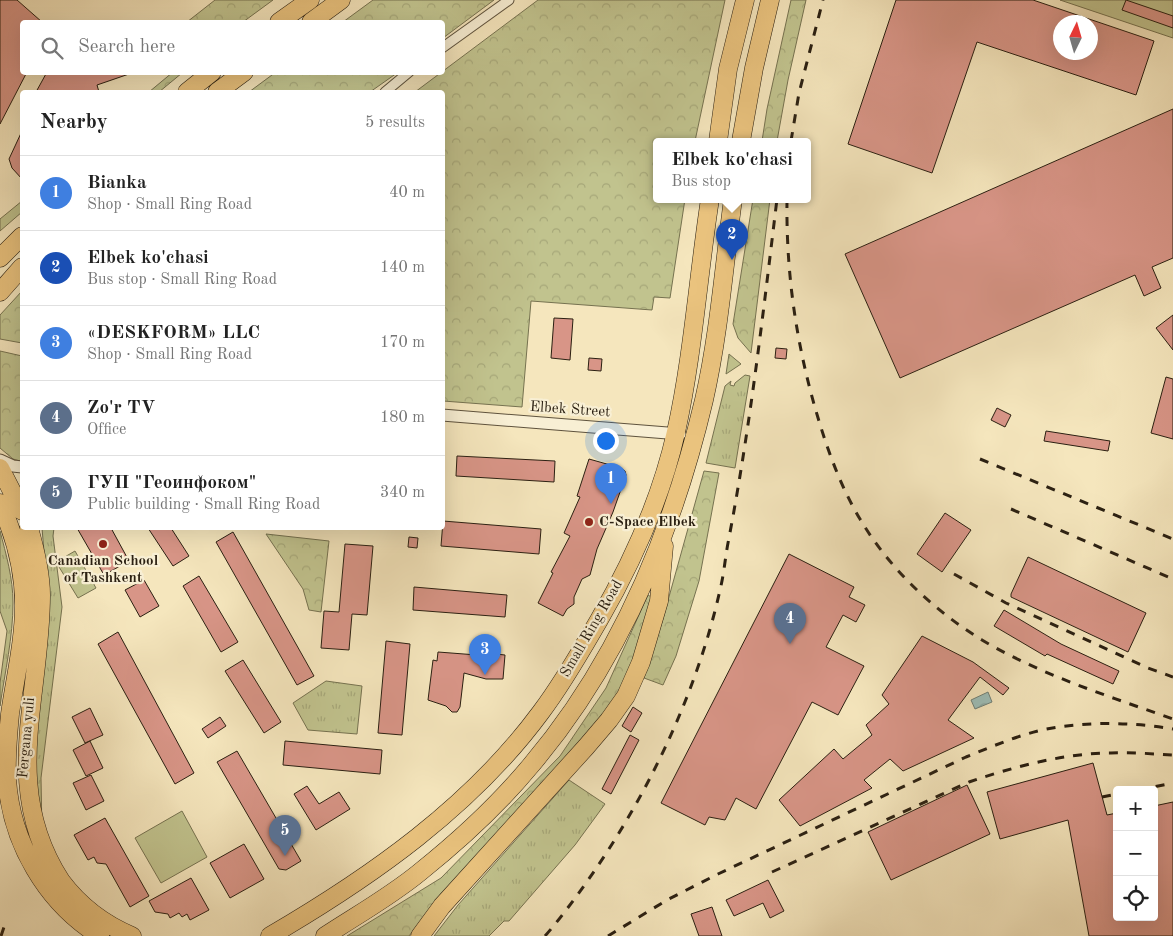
<!DOCTYPE html>
<html lang="en">
<head>
<meta charset="utf-8">
<style>
	:root { --surface:#fff; --page:#f6f6f6; --text:#222; --muted:#767676; --line:#e0e0e0; --accent:#7c3aed }
	body { margin:0; font-family:"Old Standard TT",serif; background:var(--page); color:var(--text) }
	.controls { position:absolute; right:15px; bottom:15px; display:grid; overflow:hidden; border-radius:5px; box-shadow:0 5px 20px #0002 }
	.controls button { width:45px; height:45px; display:grid; place-items:center; padding:0; border:0; border-bottom:1px solid var(--line); background:var(--surface); color:var(--text); font:25px sans-serif }
	.compass { position:absolute; left:1053px; top:15px; width:45px; height:45px; border-radius:50%; background:var(--surface); box-shadow:0 5px 20px #0002; rotate:5deg }
	.you { position:absolute; left:605px; top:440px; width:18px; height:18px; margin:-12px; border:4px solid #fff; border-radius:50%; background:#1a73e8; box-shadow:0 0 0 8px #1a73e833 }
	.badge { display:grid; place-items:center; width:32px; height:32px; border-radius:50%; background:var(--accent); color:#fff; font-size:16px; font-weight:700 }
	.pin { position:absolute; translate:-50% -41px; filter:drop-shadow(0 1px 2px #0008) }
	.pin::after { content:''; position:absolute; top:26px; width:18px; height:15px; background:inherit; clip-path:polygon(0 0,100% 0,50% 100%) }
	.popup { position:absolute; left:653px; top:138px; width:158px; height:65px; box-sizing:border-box; display:grid; place-content:center; border-radius:5px; background:var(--surface); filter:drop-shadow(0 1px 4px #0005); font-size:16px; white-space:nowrap; color:var(--muted) }
	.popup b { font-size:19px; color:var(--text) }
	.popup::after { content:''; position:absolute; left:50%; top:100%; margin-left:-10px; border:10px solid transparent; border-top-color:var(--surface) }
	.list { margin:0; padding:0; list-style:none }
	h2 { display:flex; justify-content:space-between; align-items:center; height:65px; margin:0; padding:0 20px; font-size:21px }
	h2 small { font-size:16px; font-weight:400; color:var(--muted) }
	.list li { display:grid; grid-template-columns:32px 1fr auto; gap:15px; align-items:center; box-sizing:border-box; height:75px; padding:0 20px; border-top:1px solid var(--line) }
	.list b { display:block; font-size:19px; white-space:nowrap }
	.list p { margin:0; font-size:16px; white-space:nowrap; color:var(--muted) }
	.list em { font-size:16px; font-style:normal; color:var(--muted) }
	.icon { flex:none; width:28px; height:28px; fill:none; stroke:currentColor; stroke-width:2; stroke-linecap:round; stroke-linejoin:round }
	.map { position:relative; flex:none; width:1173px; height:936px; overflow:hidden }
	.search { position:absolute; background:var(--surface); box-shadow:0 5px 20px #0002; left:20px; top:20px; width:425px; height:55px; display:flex; align-items:center; gap:12px; box-sizing:border-box; padding:0 18px; border-radius:5px; color:var(--muted); font-size:19px }
	.panel { position:absolute; background:var(--surface); box-shadow:0 5px 20px #0002; left:20px; top:90px; width:425px; height:440px; border-radius:5px }
	.map>svg:first-child { display:block }
	.grass { fill:url(#grass-tufts); stroke:#767250 }
	.forest { fill:url(#forest-crowns); stroke:#767250 }
	.green { fill:#c1c38e; stroke:#767250 }
	.water { fill:url(#water-waves); stroke:#6f7f76 }
	.building { fill:#d89587; stroke:#2b2012; fill-rule:evenodd }
	.lines { fill:none; stroke-linecap:round; stroke-linejoin:round }
	.pedestrian-casing { stroke:#5e523d; stroke-width:11 }
	.minor-casing { stroke:#5e523d; stroke-width:13 }
	.primary-casing { stroke:#2b2012; stroke-width:19 }
	.trunk-casing { stroke:#2b2012; stroke-width:19 }
	.pedestrian { stroke:#f8efd4; stroke-width:9 }
	.minor { stroke:#f8efd4; stroke-width:11 }
	.primary { stroke:#eac37e; stroke-width:18 }
	.trunk { stroke:#eac37e; stroke-width:18 }
	.rail { stroke:#2b2012; stroke-width:3; stroke-dasharray:9 9; stroke-linecap:butt }
	.poi-dot { fill:#8f2418; stroke:#f8efd4; stroke-width:2 }
	.labels { text-anchor:middle; dominant-baseline:central; stroke-width:4.5; stroke-linejoin:round; paint-order:stroke }
	.street-label { font-size:15px; fill:#2b2012; stroke:#f8efd4 }
	.poi-label { font-size:15px; font-weight:bold; fill:#2b2012; stroke:#f8efd4; text-anchor:start }
</style>
</head>
<body>
<div class="map">
<svg width="1173" height="936" viewBox="0 0 1173 936">
	<defs>
		<pattern id="grass-tufts" width="24" height="20" patternUnits="userSpaceOnUse" patternTransform="scale(1.25)"><rect width="24" height="20" fill="#c1c38e"/><path d="M3 7l-1-3M5 7V3M7 7l1-3M15 17l-1-3M17 17v-4M19 17l1-3" fill="none" stroke="#a6a779"/></pattern>
		<pattern id="forest-crowns" width="20" height="18" patternUnits="userSpaceOnUse" patternTransform="scale(1.25)"><rect width="20" height="18" fill="#c1c38e"/><path d="M2 6a3 3 0 1 1 6 0M12 15a3 3 0 1 1 6 0" fill="none" stroke="#a6a779"/></pattern>
		<pattern id="water-waves" width="16" height="10" patternUnits="userSpaceOnUse" patternTransform="scale(1.25)"><rect width="16" height="10" fill="#9dbeb8"/><path d="M0 5q4-4 8 0t8 0" fill="none" stroke="#87a39d"/></pattern>
	</defs>
	<rect width="100%" height="100%" fill="#f5e6bd"/>
	<filter id="stains"><feTurbulence type="fractalNoise" baseFrequency=".004" numOctaves="4"/><feColorMatrix values="0 0 0 0 .2 0 0 0 0 .09 0 0 0 0 .02 0 0 0 .5 -.17"/></filter>
	<radialGradient id="worn" r=".72"><stop offset=".6" stop-color="#630" stop-opacity="0"/><stop offset="1" stop-color="#630" stop-opacity=".3"/></radialGradient>
	<path class="grass" d="M729,354L741,364L726,374Z
		M745,375L750,376L735,468L706,463L725,386L731,381L730,385L734,386L735,383Z
		M42,528H54L53,536L62,607L41,778L42,835L27,767L48,599Z
		M0,531C6,554 13,578 13,603C13,637 5,672 0,706V683L7,631L0,611Z
		M326,681L362,686L357,734L308,730L293,703Z
		M569,780L605,804L575,845L509,921H504L489,936H434L458,905Z"/>
	<path class="forest" d="M215,0H273L243,22H187Z
		M373,0H494L443,38L442,22H343Z
		M538,0H725L695,141H657V199H685L670,298L654,297L652,310L531,301L522,407L443,401L442,92H415Z
		M791,0H806L788,80L777,141H762L767,109Z
		M173,72L182,73L159,92H149Z
		M276,72H397V73L370,92H249Z
		M753,199H770L751,353L738,338L733,324Z
		M22,201V212L0,231V219Z
		M22,291V343L0,339V315Z
		M0,351L22,356V460L20,461L13,459L0,448Z
		M704,471L719,473L699,581L676,656L663,685L644,678L662,622Z
		M266,534L329,541L321,612L309,610L303,589Z
		M648,595L653,598L642,638L613,706L425,915L409,936H347L441,878L560,756L606,688Z"/>
	<path class="green" d="M1060,0H1173V38Z
		M75,551L96,588L78,598L56,562Z
		M182,811L207,857L161,883L135,838Z"/>
	<path class="water" d="M988,692L992,702L975,709L971,700Z"/>
	<path class="building" d="M0,0H17L42,22H22V72H27L0,124Z
		M896,0H1033L1154,41L1136,95L977,42L932,173L848,144ZM1060,22H1090V52H1060Z
		M1126,0L1173,16V28L1122,10Z
		M47,72H129V74L97,85L99,92H36Z
		M1173,109V258L1152,267L1161,288L1144,296L1135,275L900,378L845,254Z
		M22,131V179L12,168L9,159Z
		M1173,315V350L1156,328Z
		M554,318L573,319L570,360L551,358Z
		M776,348L787,349L786,359L775,358Z
		M589,358L602,359L601,371L588,370Z
		M1166,377L1173,379V439L1151,433Z
		M997,408L1011,415L1005,427L991,420Z
		M1046,431L1110,441L1108,451L1044,441Z
		M457,456L555,461L554,482L456,476Z
		M589,459L621,468L625,471L626,475L613,512L597,549L590,575L582,579L574,597V604L567,609L563,616L538,603L553,573L551,572L570,536L564,533L580,497L577,496Z
		M945,513L971,530L942,572L917,554Z
		M443,521L541,529L539,554L441,546Z
		M77,528H111L129,561L104,575Z
		M148,528H171L189,556L173,566Z
		M233,532L314,676L297,685L216,542Z
		M409,537L418,538L417,548L408,547Z
		M345,544L373,546L367,615L352,614L349,650L321,648L324,611L339,612Z
		M789,554L854,587L849,597L865,605L856,622L843,615L826,647L864,666L838,715L812,702L756,809L736,798L725,820L709,817L705,825L661,803Z
		M1028,557L1146,613L1128,652L1011,597V594Z
		M199,576L238,642L221,652L183,586Z
		M144,580L159,606L140,617L125,590Z
		M414,587L507,595L505,617L413,610Z
		M1004,610L1061,644L1119,671L1113,684L1047,654L1045,656L994,626Z
		M118,632L194,773L175,784L98,644Z
		M922,636L973,662L1009,688L1003,695L980,677L948,720L974,738L903,771L890,759L864,780L872,788L800,826L779,800L834,749L843,759L872,735L866,725L889,704L882,695Z
		M386,641L410,644L402,735L378,733Z
		M438,652L477,655V652L505,655L503,679H486L464,673L460,707L457,712H452L446,706L428,700L433,660L437,661Z
		M243,660L281,722L264,733L225,671Z
		M633,707L642,713L631,732L622,726Z
		M90,708L103,735L85,743L72,717Z
		M220,717L226,726L208,738L202,729Z
		M630,735L639,740L611,794L602,789Z
		M90,741L103,768L86,776L73,750Z
		M285,741L382,750L380,774L283,765Z
		M237,751L301,861L286,870L279,869L217,762Z
		M1093,763L1107,815L1117,813V917H1154V806L1173,802V936H1089L1068,820L1000,839L987,792Z
		M91,775L104,801L86,810L73,783Z
		M967,785L990,834L891,880L868,832Z
		M307,786L319,804L339,792L350,809L316,830L294,794Z
		M105,818L149,896L130,907L106,864L97,863L94,857L88,860L74,835Z
		M244,844L264,879L230,898L210,863Z
		M191,878L209,910L190,920L187,914L182,917L179,913L170,918L168,914L155,912L149,901Z
		M768,880L784,911L770,918L763,903L734,916L726,900Z
		M712,907L722,936H699L691,914Z"/>
	<g class="lines">
		<defs>
			<path id="pedestrian" d="M442,48L509,0
				M385,92L409,72"/>
			<path id="minor" d="M442,415L680,434
				M0,460L13,466L22,467"/>
			<path id="primary" d="M279,22L310,0
				M311,22L341,0
				M187,92L212,72
				M217,92L244,72
				M0,258L22,236
				M0,292L22,267
				M0,468L22,511
				M0,503C15,536 24,568 24,605C24,642 15,678 10,714C8,735 6,758 7,779C11,842 46,903 100,936
				M29,528C35,549 41,572 41,595C41,698 0,787 61,881C79,905 103,924 132,936"/>
			<path id="trunk" d="M718,141L728,69L745,0
				M741,141L754,68L770,0
				M270,936C371,877 471,807 541,712C563,683 581,651 599,620C633,561 661,499 676,432C693,355 698,277 710,199
				M325,936C357,915 391,896 420,872C460,840 499,804 532,764C619,661 673,531 704,400C719,334 724,266 733,199
				M420,936L442,906L586,747L609,720L626,696L641,662L659,601L664,546"/>
		</defs>
		<use href="#pedestrian" class="pedestrian-casing"/>
		<use href="#minor" class="minor-casing"/>
		<use href="#primary" class="primary-casing"/>
		<use href="#trunk" class="trunk-casing"/>
		<use href="#pedestrian" class="pedestrian"/>
		<use href="#minor" class="minor"/>
		<use href="#primary" class="primary"/>
		<use href="#trunk" class="trunk"/>
		<path class="rail" d="M791,141L799,93L823,0
			M787,199C786,269 795,336 814,404C825,443 839,484 860,519C889,568 933,610 982,640C1041,675 1108,696 1173,719
			M980,459L1173,539
			M1011,509L1173,579
			M954,574L1006,603L1148,668L1173,677
			M1138,790L1173,783
			M1102,797L1117,794
			M772,872L969,782C1013,767 1065,753 1111,753C1132,752 1153,754 1173,755
			M1,936L6,921
			M545,936C560,919 573,901 586,883C647,797 697,693 720,590C724,574 725,559 728,543C750,429 763,314 777,199
			M608,936L667,900L718,874L966,757C991,747 1016,736 1042,730C1086,721 1130,722 1173,729"/>
	</g>
	<g class="poi-dot">
		<circle cx="589" cy="522" r="5"/>
		<circle cx="103" cy="544" r="5"/>
	</g>
	<g class="labels">
		<g class="street-label">
			<text transform="translate(570 410) rotate(4)">Elbek Street</text>
			<text transform="translate(592 629) rotate(-60)">Small Ring Road</text>
			<text transform="translate(27 738) rotate(-85)">Fergana yuli</text>
		</g>
		<g class="poi-label">
			<text x="599" y="522">C-Space Elbek</text>
			<text x="103" y="561" text-anchor="middle">Canadian School<tspan x="103" dy="17">of Tashkent</tspan></text>
		</g>
	</g>
	<rect width="100%" height="100%" filter="url(#stains)"/>
	<rect width="100%" height="100%" fill="url(#worn)"/>
</svg>
<div class="controls">
<button>+</button>
<button>−</button>
<button><svg class="icon" aria-label="locate" viewBox="0 0 24 24"><circle cx="12" cy="12" r="6"/><path d="M12 2v4M12 18v4M2 12h4M18 12h4"/></svg></button>
</div>
<svg class="compass" viewBox="-18 -18 36 36"><path d="M0-13l5 13h-10z" fill="#e53935"/><path d="M0 13l5-13h-10z" fill="#767676"/></svg>
<div class="you"></div>
<div class="pin badge" style="left:611px;top:504px;background:#3f7fe0">1</div>
<div class="pin badge" style="left:732px;top:260px;background:#1a4fb4">2</div>
<div class="popup"><b>Elbek ko'chasi</b>Bus stop</div>
<div class="pin badge" style="left:485px;top:675px;background:#3f7fe0">3</div>
<div class="pin badge" style="left:790px;top:644px;background:#5c6f8a">4</div>
<div class="pin badge" style="left:285px;top:856px;background:#5c6f8a">5</div>
<div class="search"><svg class="icon" aria-label="search" viewBox="0 0 24 24"><circle cx="10" cy="10" r="6"/><path d="M15 15l6 6"/></svg>Search here</div>
<section class="panel">
<h2>Nearby<small>5 results</small></h2>
<ul class="list">
<li><span class="badge" style="background:#3f7fe0">1</span><div><b>Bianka</b><p>Shop · Small Ring Road</p></div><em>40 m</em></li>
<li><span class="badge" style="background:#1a4fb4">2</span><div><b>Elbek ko'chasi</b><p>Bus stop · Small Ring Road</p></div><em>140 m</em></li>
<li><span class="badge" style="background:#3f7fe0">3</span><div><b>«DESKFORM» LLC</b><p>Shop · Small Ring Road</p></div><em>170 m</em></li>
<li><span class="badge" style="background:#5c6f8a">4</span><div><b>Zo'r TV</b><p>Office</p></div><em>180 m</em></li>
<li><span class="badge" style="background:#5c6f8a">5</span><div><b>ГУП &quot;Геоинфоком&quot;</b><p>Public building · Small Ring Road</p></div><em>340 m</em></li>
</ul>
</section>
</div>
</body>
</html>
